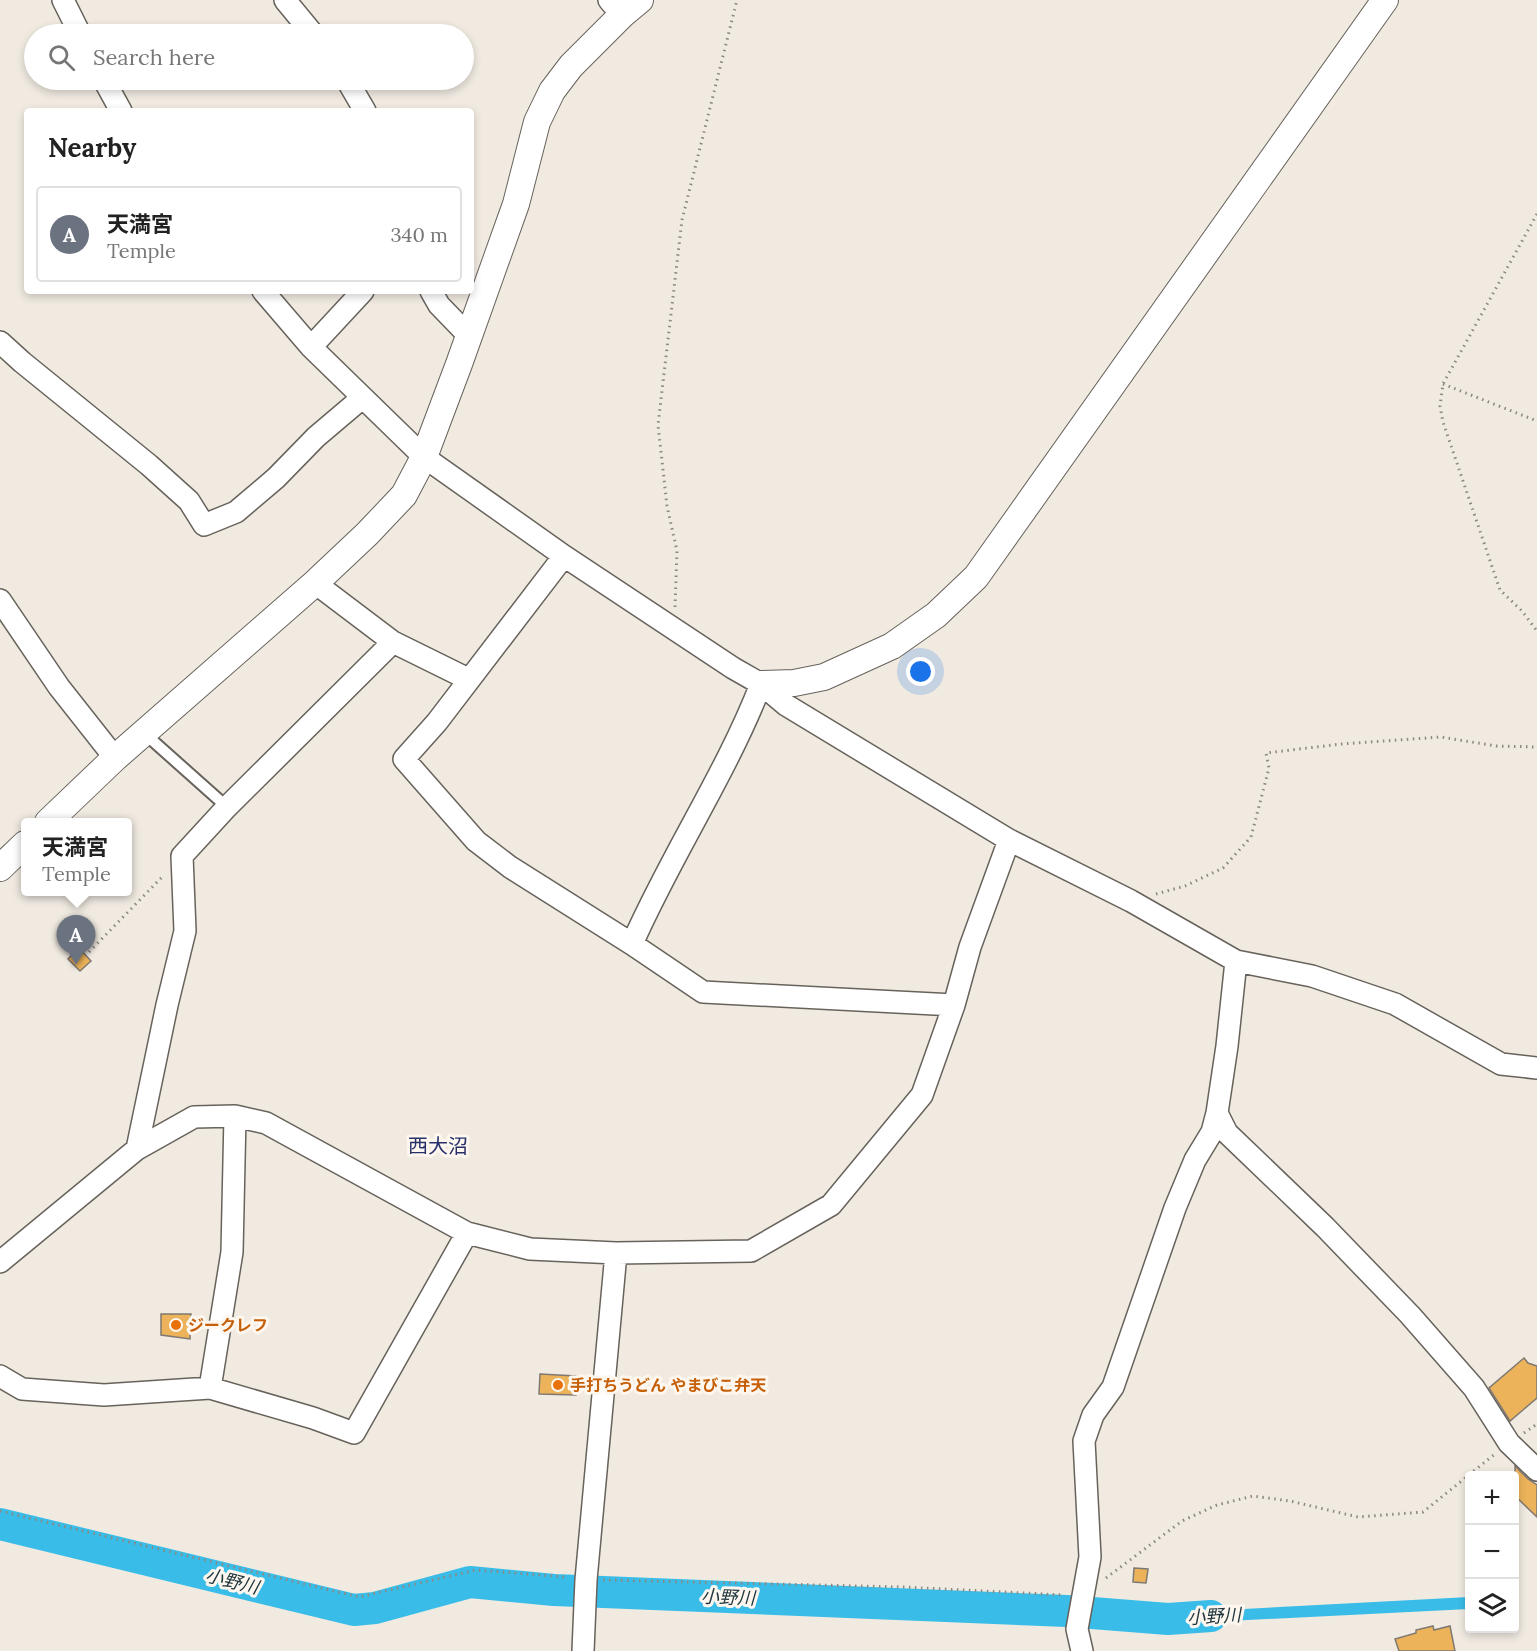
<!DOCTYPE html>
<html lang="en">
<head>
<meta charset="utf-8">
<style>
	:root { --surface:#fff; --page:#f6f6f6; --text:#222; --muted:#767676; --line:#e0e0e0; --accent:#111827 }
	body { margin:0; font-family:Lora,"Noto Sans JP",serif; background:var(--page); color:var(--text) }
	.controls { position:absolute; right:18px; bottom:18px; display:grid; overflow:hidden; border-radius:6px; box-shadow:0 3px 9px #0003 }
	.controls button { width:54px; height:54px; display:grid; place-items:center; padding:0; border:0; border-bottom:2px solid var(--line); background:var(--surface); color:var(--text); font:30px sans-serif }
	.you { position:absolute; left:921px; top:672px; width:21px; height:21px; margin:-15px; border:4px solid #fff; border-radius:50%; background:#1a73e8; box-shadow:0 0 0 9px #1a73e833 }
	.badge { display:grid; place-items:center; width:39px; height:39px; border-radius:50%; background:var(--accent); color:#fff; font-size:20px; font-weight:700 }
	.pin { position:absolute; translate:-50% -50px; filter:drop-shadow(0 2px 3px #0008) }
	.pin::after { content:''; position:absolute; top:32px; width:21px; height:18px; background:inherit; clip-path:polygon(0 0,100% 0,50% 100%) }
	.popup { position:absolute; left:21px; top:818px; width:111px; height:78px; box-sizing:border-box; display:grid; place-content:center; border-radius:6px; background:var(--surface); filter:drop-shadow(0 2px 4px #0005); font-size:20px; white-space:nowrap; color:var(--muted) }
	.popup b { font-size:22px; color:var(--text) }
	.popup::after { content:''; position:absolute; left:50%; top:100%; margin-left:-12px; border:12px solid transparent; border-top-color:var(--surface) }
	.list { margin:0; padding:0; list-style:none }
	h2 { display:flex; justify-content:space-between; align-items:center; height:78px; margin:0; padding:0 24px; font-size:26px }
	h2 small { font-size:20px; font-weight:400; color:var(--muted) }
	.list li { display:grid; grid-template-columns:39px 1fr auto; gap:18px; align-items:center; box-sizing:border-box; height:96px; margin:0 12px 12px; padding:0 12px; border:2px solid var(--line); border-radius:6px }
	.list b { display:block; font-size:22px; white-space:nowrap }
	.list p { margin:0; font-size:20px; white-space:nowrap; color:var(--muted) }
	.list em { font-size:20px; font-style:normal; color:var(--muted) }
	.icon { flex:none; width:33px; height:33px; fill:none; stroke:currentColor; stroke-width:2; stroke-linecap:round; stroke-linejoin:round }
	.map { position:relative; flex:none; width:1537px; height:1651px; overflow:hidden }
	.search { position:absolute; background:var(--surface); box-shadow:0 3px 9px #0003; left:24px; top:24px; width:450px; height:66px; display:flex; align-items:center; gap:15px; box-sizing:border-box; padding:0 21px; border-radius:33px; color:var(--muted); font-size:22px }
	.panel { position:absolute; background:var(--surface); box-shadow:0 3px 9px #0003; left:24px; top:108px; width:450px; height:186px; border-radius:6px }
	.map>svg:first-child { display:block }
	.water { fill:#39bde8 }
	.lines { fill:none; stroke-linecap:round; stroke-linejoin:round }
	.river { stroke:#39bde8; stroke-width:32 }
	.building { fill:#edb35a; stroke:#7f7972; stroke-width:1.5 }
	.service-casing { stroke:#67625b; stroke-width:14 }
	.minor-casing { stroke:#67625b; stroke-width:24 }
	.tertiary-casing { stroke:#67625b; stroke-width:28 }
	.path { stroke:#8c8882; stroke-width:3; stroke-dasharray:1.5 4.5; stroke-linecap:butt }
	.service { stroke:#fff; stroke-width:10 }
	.minor { stroke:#fff; stroke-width:21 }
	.tertiary { stroke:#fff; stroke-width:26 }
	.food-dot { fill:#e8710a; stroke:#fdf7ef; stroke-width:2 }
	.labels { text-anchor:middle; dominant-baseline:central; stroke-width:6; stroke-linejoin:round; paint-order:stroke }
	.food-label { font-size:16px; font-weight:bold; fill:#c56008; stroke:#fdf7ef; text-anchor:start }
	.water-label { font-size:18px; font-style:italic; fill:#20363e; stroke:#fdf7ef }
	.quarter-label { font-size:20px; fill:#273069; stroke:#fdf7ef }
</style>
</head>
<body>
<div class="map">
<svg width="1537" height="1651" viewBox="0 0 1537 1651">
	<rect width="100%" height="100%" fill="#f0eae1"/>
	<path class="water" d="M1469,1597V1609L1169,1624L1168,1613Z"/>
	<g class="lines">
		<path class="river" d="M0,1524L354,1610L375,1608L470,1582L554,1590L1067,1611L1168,1619L1211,1616"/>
	</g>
	<path class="building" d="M79,948L91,961L80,971L68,959Z
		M161,1314H191L190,1339L161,1335Z
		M1524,1358L1528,1363L1537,1366V1398L1510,1421L1489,1388Z
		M540,1374L576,1376V1395L539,1394Z
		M1515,1466L1528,1479L1537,1485V1517L1515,1496Z
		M1134,1568L1148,1569L1146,1583L1133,1582Z
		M1433,1626L1434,1630L1450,1626L1455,1651H1399L1395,1639L1416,1633V1630Z"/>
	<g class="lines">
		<defs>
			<path id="service" d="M144,733L227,807"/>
			<path id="minor" d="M63,0L80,34
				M285,0L313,34
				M609,0L622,15
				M104,80L121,111
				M347,80L365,111
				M263,291L311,347L424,457L564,556L733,668L761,684L786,705L1009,840L1131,901L1236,961L1312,976L1395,1004L1501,1064L1537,1068
				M431,291L439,305L468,335
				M0,342L22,362L149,465L189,501L204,525L236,512L276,478L316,437L362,398
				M311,347L363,291
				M564,556L437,722L404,759L476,841L510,867L632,944L703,992L954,1005L970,947L1009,840
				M315,583L393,642L468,679
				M0,600L59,687L115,758
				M632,944C671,855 726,774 761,684
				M1217,1113L1227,1133L1325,1227L1410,1315L1474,1388L1509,1443L1537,1470
				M235,1116L266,1123L467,1233L530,1249L616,1253L751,1251L831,1205L922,1095L954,1005
				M137,1149L167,1005L185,931L182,856L227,807L393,642
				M0,1262L137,1149L194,1117L235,1116L232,1252L210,1388
				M0,1376L22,1389L104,1395L210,1388L313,1418L354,1433L467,1233
				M583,1651L586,1580L616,1253
				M1082,1651L1077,1629L1090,1557L1084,1441L1093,1415L1113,1387L1175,1208L1195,1160L1212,1132L1217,1113L1227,1046L1236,961"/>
			<path id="tertiary" d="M761,684L794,683L824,677L892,646L936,615L976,577L1385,0
				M48,822L115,758L315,583L367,534L404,495L424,457L459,364L516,204L537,122L552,91L571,66L622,15L640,0
				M0,868L25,844"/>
		</defs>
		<use href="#service" class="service-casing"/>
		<use href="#minor" class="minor-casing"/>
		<use href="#tertiary" class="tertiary-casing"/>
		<path class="path" d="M1537,214L1443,384L1440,406L1443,422L1500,590L1522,611L1537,631
			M1443,384L1537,421
			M675,607L677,551L667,506L658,425L682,220L737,0
			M1156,894L1185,886L1223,868L1251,837L1269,768L1266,753L1341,744L1441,737L1496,746L1537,747
			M89,952L164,875
			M1524,1433L1537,1424
			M0,1511L359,1597L476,1570L567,1577
			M1106,1578L1182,1521L1217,1505L1253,1496L1290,1501L1358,1517L1423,1512L1495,1454
			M603,1580L903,1587L1064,1595"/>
		<use href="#service" class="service"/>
		<use href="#minor" class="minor"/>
		<use href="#tertiary" class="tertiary"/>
	</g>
	<g class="food-dot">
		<circle cx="176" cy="1325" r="6"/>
		<circle cx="558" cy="1385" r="6"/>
	</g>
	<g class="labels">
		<g class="food-label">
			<text x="188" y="1325">ジークレフ</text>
			<text x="570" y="1385">手打ちうどん やまびこ弁天</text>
		</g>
		<g class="water-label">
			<text transform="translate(232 1581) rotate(14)">小野川</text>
			<text transform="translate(728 1597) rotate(2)">小野川</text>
			<text transform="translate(1214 1616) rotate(-3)">小野川</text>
		</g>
		<g class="quarter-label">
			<text x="438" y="1145">西大沼</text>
		</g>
	</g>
</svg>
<div class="controls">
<button>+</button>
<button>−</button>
<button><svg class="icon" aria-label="layers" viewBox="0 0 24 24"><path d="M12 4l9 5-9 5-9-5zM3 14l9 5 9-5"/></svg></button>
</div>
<div class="you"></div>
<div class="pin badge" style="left:76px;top:965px;background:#6b7280">A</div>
<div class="popup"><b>天満宮</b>Temple</div>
<div class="search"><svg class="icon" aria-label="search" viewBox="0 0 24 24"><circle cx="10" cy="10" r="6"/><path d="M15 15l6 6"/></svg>Search here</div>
<section class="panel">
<h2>Nearby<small></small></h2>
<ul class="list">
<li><span class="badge" style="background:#6b7280">A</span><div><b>天満宮</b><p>Temple</p></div><em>340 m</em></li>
</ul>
</section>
</div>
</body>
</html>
